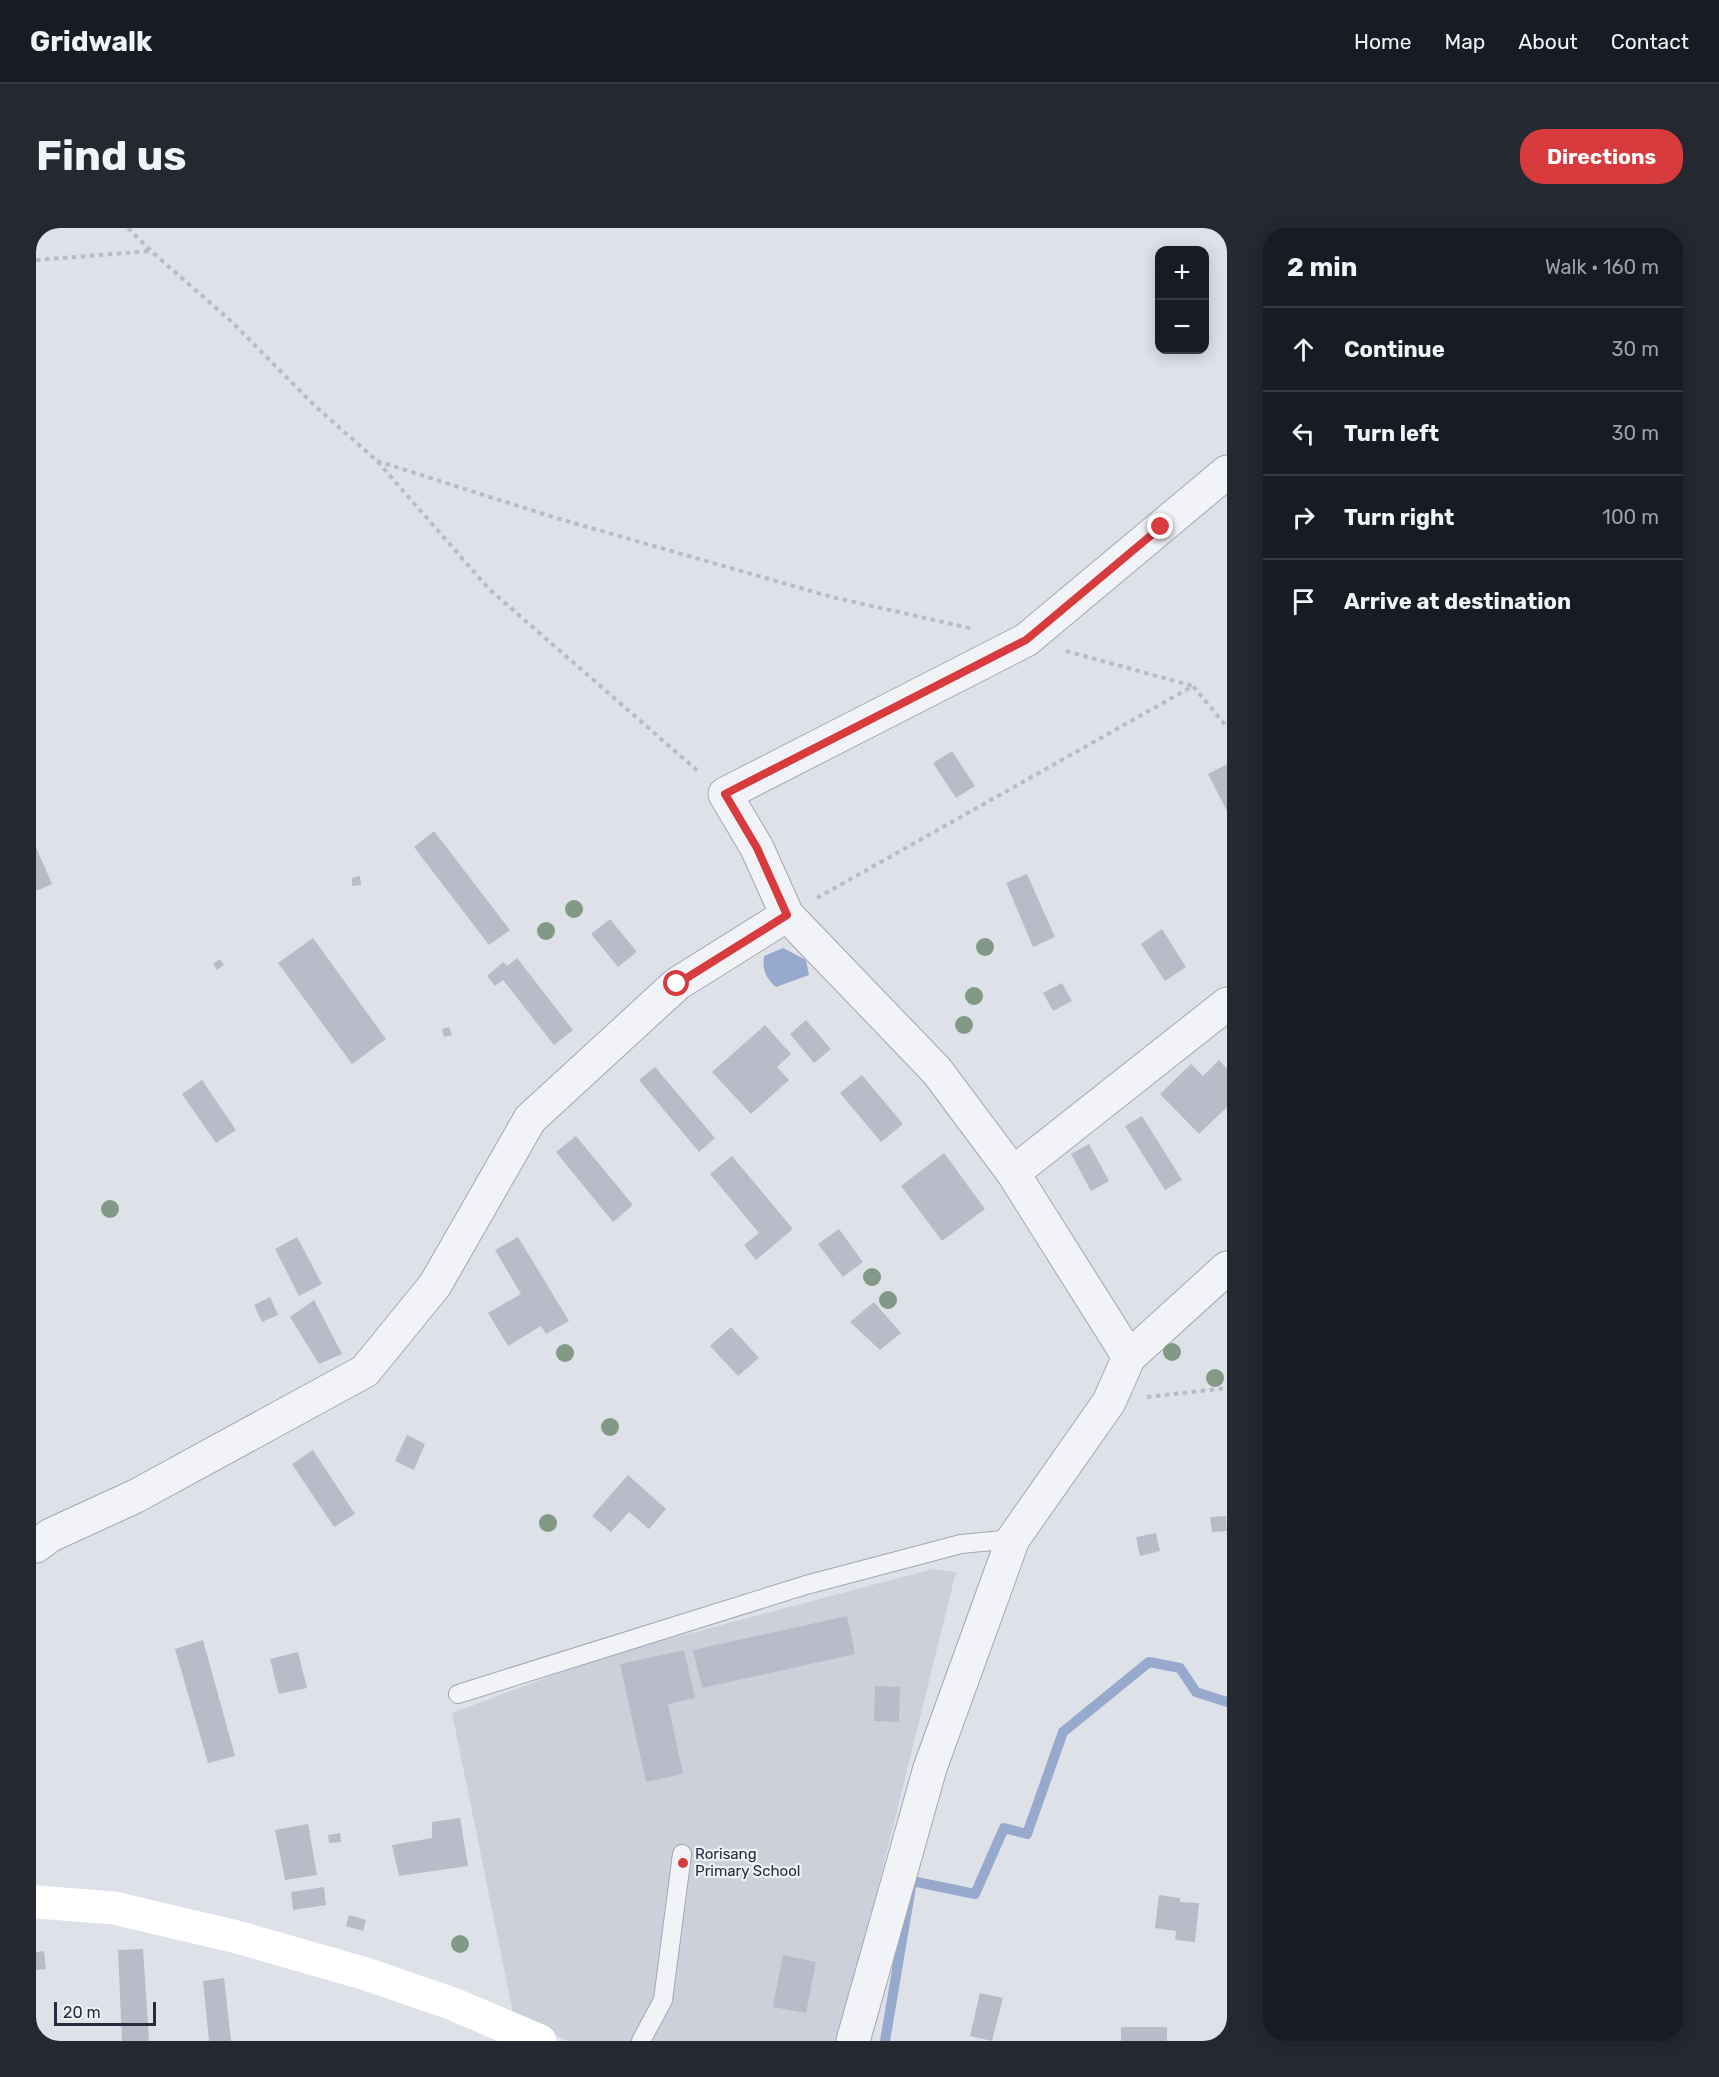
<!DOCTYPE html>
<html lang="en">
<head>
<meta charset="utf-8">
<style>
	:root { --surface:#171b24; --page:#242831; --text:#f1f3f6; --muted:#9ea1a6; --line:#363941; --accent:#d73b3e }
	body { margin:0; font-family:Rubik,sans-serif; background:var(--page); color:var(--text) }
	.controls { position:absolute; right:18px; top:18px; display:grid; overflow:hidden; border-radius:12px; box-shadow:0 3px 15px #0003 }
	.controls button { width:54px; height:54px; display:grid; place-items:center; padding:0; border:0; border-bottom:2px solid var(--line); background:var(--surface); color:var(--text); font:30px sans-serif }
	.scale { position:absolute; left:18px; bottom:15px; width:102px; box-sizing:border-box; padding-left:6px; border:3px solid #262d41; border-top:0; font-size:16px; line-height:21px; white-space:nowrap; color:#262d41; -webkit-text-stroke:4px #eef1f6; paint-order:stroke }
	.stop { position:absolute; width:18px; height:18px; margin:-14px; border:4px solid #d73b3e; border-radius:50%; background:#fff }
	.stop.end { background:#d73b3e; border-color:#fff; box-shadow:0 2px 6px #0008 }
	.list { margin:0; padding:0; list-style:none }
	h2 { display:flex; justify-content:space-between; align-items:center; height:78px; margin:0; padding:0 24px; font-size:26px }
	h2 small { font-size:20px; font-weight:400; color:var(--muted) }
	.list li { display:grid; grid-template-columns:39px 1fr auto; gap:18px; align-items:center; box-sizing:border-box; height:84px; padding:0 24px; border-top:2px solid var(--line) }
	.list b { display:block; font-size:22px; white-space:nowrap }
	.list em { font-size:20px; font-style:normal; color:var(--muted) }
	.icon { flex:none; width:33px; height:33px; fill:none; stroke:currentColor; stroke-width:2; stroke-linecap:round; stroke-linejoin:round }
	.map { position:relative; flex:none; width:1191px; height:1813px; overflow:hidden; border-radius:24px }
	header { display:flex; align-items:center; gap:36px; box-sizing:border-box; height:84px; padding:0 30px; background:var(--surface); border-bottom:2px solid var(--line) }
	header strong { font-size:28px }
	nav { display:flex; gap:33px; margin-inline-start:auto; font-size:21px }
	.intro { display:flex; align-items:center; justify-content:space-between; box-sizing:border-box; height:144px; padding:0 36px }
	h1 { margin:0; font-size:42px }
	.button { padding:15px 27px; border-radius:24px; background:var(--accent); color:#fff; font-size:21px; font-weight:700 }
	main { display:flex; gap:36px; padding:0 36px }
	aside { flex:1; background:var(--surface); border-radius:24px; box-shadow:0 3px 15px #0003 }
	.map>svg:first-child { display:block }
	.built { fill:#ccd0db }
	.water { fill:#97a9cc }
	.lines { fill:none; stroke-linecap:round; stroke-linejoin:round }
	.stream { stroke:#97a9cc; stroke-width:10 }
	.building { fill:#b8bcc9 }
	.lane-casing { stroke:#a4a7b3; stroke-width:20 }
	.street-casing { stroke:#a4a7b3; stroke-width:35 }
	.path { stroke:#b9bcc4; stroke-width:4; stroke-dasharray:4.5 4.5; stroke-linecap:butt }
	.lane { stroke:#f2f3f7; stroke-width:18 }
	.street { stroke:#f2f3f7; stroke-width:33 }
	.secondary { stroke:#fff; stroke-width:33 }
	.tree { fill:#829985 }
	.route { stroke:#d73b3e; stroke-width:8 }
	.poi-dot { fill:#d73b3e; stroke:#eef1f6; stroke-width:2 }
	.labels { text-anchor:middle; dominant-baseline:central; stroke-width:4.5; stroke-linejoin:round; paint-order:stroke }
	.poi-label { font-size:15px; fill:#262d41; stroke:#eef1f6; text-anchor:start }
</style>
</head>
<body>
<header>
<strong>Gridwalk</strong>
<nav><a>Home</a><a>Map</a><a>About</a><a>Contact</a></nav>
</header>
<div class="intro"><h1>Find us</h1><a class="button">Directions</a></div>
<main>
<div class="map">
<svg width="1191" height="1813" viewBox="0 0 1191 1813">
	<rect width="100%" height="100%" fill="#dfe1e9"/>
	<path class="built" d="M897,1341L920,1344L804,1813H531L477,1785L416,1485L565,1429Z"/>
	<path class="water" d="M747,720L770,732L773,747L740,759C730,751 726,741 728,728Z"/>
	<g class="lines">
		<path class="stream" d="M849,1813L876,1653L939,1666L968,1600L991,1606L1027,1504L1113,1434L1144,1440L1160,1464L1191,1474"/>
	</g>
	<path class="building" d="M916,523L939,558L920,570L897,535Z
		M1191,536V583L1172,546Z
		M398,603L474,702L453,717L378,619Z
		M0,619L16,656L0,663Z
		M991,646L1019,709L997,719L970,655Z
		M324,648L325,657L316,658V650Z
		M574,691L601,724L582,739L555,706Z
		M1126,701L1150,739L1129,753L1105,716Z
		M277,710L350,811L316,836L242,735Z
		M481,730L537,802L518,817L467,752L459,758L451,748L467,734L471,738Z
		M184,731L188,737L181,742L177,736Z
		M1026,755L1036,773L1017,783L1007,765Z
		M770,792L795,821L778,835L754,806Z
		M729,797L755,826L741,839L753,852L715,886L676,844Z
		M413,799L416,807L408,809L406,801Z
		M1183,832L1191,841V879L1163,906L1124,866L1155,836L1167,848Z
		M619,839L679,910L663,924L603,852Z
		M826,847L867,896L845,914L804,865Z
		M166,852L200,902L180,915L146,866Z
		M1106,888L1146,952L1129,962L1089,898Z
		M540,908L597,977L577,994L520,924Z
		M1053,916L1073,953L1055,963L1035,926Z
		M908,925L949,981L906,1013L865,958Z
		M696,928L757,1001L720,1032L708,1017L723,1005L674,946Z
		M803,1001L827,1034L807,1049L782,1016Z
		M261,1009L286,1056L263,1068L239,1021Z
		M482,1009L533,1093L510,1106L505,1098L472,1118L452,1085L485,1066L459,1022Z
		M234,1069L242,1087L226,1094L218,1077Z
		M278,1072L306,1126L283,1136L254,1089Z
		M838,1074L865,1105L844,1122L814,1094Z
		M695,1099L723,1130L702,1148L674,1118Z
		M371,1207L389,1216L378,1242L359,1233Z
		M277,1222L319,1286L298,1299L256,1236Z
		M592,1247L630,1281L613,1301L593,1284L575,1304L556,1288Z
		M1190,1288L1191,1303L1176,1304L1174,1289Z
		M1120,1305L1124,1323L1104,1328L1100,1309Z
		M811,1388L819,1426L666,1460L657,1422Z
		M167,1412L199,1528L172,1535L139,1421Z
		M648,1422L659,1470L632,1476L647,1546L610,1554L584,1436Z
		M262,1424L271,1460L243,1466L234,1431Z
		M839,1458L864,1459L863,1494L838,1493Z
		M424,1590L432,1638L363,1648L356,1617L396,1610V1594Z
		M272,1596L281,1647L249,1652L239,1602Z
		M304,1605L305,1614L293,1615L292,1607Z
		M288,1659L290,1677L257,1682L255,1664Z
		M1123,1667L1144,1670V1674L1163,1675L1159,1714L1139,1712L1140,1703L1119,1700Z
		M313,1687L330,1692L327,1703L310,1698Z
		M107,1721L113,1813H86L82,1722Z
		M8,1723L10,1741L0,1742V1724Z
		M747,1727L780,1734L770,1785L737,1779Z
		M188,1750L195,1813H173L167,1753Z
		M944,1765L967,1770L956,1813L934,1808Z
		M1085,1799H1131V1813H1085Z"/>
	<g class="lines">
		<defs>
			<path id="lane" d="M422,1466L770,1357L925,1316L977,1311
				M605,1813L627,1772L646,1626"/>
			<path id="street" d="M751,687L721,620L689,566L990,412L1191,244
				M977,945L1191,776
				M1093,1129L1191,1040
				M0,1318L15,1307L100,1268L329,1143L399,1057L494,891L641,756L751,687L901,843L977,945L1093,1129L1073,1174L977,1311L894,1540L817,1813"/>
		</defs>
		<use href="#lane" class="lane-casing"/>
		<use href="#street" class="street-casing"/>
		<path class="path" d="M92,0L115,23L197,95L278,177L341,233L453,361L663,544
			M0,32L115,23
			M341,233L520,290L796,369L938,401
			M1030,423L1157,458
			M781,670L1157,458L1191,499
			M1111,1169L1191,1160"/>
		<use href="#lane" class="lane"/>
		<use href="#street" class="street"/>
		<path class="secondary" d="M0,1674L78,1680L201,1709L330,1746L417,1776L504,1813"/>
	</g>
	<g class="tree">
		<circle cx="538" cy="681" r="9"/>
		<circle cx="510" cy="703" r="9"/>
		<circle cx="949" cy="719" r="9"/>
		<circle cx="938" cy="768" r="9"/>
		<circle cx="928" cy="797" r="9"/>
		<circle cx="74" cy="981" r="9"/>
		<circle cx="836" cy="1049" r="9"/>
		<circle cx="852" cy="1072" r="9"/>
		<circle cx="1136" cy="1124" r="9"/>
		<circle cx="529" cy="1125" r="9"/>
		<circle cx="1179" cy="1150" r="9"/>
		<circle cx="574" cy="1199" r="9"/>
		<circle cx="512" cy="1295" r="9"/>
		<circle cx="424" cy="1716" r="9"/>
	</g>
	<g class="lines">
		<path class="route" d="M641,756L751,687L721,620L689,566L990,412L1125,299"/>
	</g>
	<circle class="poi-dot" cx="647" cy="1635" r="6"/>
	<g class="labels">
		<g class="poi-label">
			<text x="659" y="1626">Rorisang<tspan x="659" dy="17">Primary School</tspan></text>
		</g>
	</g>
</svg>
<div class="controls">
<button>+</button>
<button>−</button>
</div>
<div class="scale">20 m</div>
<div class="stop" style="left:641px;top:756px"></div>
<div class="stop end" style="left:1125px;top:299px"></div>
</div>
<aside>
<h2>2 min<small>Walk · 160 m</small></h2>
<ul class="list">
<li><svg class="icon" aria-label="ahead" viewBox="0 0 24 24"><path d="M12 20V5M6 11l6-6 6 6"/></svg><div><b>Continue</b></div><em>30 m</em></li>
<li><svg class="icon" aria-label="left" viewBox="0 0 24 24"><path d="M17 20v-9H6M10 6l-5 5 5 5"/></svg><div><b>Turn left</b></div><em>30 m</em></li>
<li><svg class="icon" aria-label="right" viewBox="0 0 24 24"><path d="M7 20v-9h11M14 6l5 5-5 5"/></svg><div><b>Turn right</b></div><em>100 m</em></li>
<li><svg class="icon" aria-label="arrive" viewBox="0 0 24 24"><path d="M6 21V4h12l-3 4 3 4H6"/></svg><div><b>Arrive at destination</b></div></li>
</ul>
</aside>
</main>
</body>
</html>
